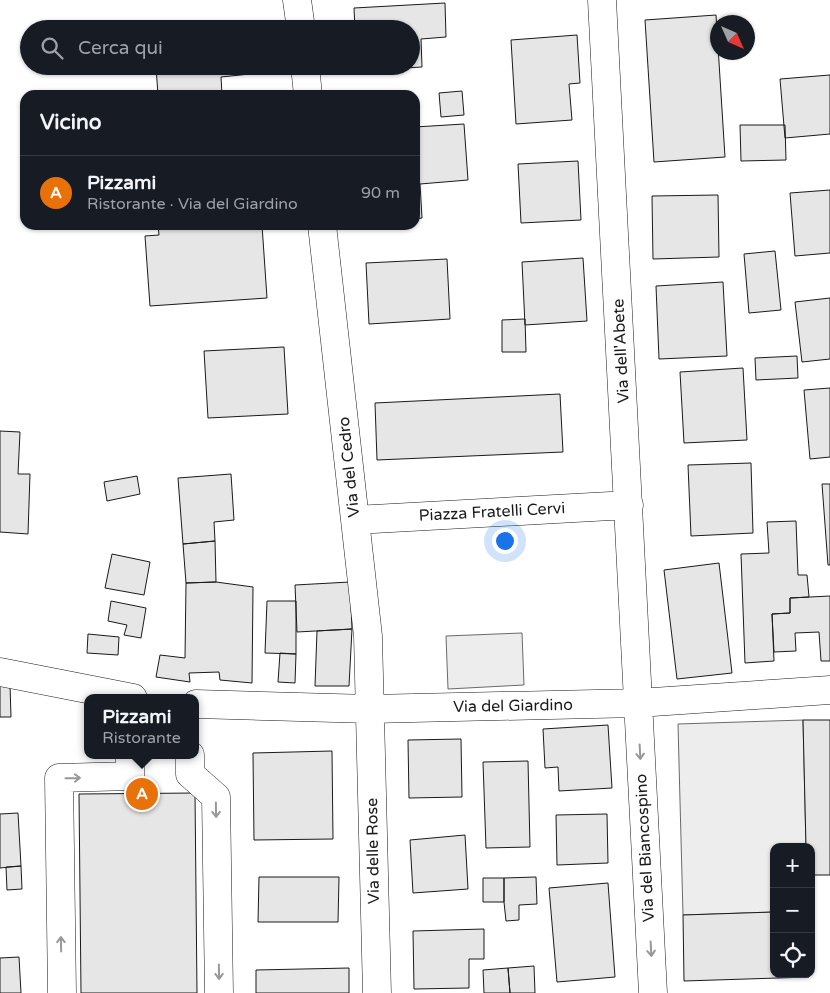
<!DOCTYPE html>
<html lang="it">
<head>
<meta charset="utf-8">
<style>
	:root { --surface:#171b24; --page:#20242c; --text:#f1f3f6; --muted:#9ea1a6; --line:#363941; --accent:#c62828 }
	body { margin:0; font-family:"Varela Round",sans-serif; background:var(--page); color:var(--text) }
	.controls { position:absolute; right:15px; bottom:15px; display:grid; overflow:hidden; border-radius:10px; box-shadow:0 1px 4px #0004 }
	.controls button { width:45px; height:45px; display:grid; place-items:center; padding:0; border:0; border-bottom:1px solid var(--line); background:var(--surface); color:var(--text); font:25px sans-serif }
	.compass { position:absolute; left:710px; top:15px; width:45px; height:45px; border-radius:50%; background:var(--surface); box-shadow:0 1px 4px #0004; rotate:135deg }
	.you { position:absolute; left:504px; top:540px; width:18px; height:18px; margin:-12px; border:4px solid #fff; border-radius:50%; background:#1a73e8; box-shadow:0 0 0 8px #1a73e833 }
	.badge { display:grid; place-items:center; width:32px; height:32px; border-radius:50%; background:var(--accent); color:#fff; font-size:16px; font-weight:700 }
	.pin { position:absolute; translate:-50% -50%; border:2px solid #fff; box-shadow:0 1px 5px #0006 }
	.popup { position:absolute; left:84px; top:694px; width:115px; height:65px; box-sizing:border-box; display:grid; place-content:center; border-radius:10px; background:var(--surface); filter:drop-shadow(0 1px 4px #0005); font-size:16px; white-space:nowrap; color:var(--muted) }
	.popup b { font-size:19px; color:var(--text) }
	.popup::after { content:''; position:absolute; left:50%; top:100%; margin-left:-10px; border:10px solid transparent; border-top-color:var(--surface) }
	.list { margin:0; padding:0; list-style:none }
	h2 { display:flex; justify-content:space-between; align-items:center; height:65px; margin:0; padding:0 20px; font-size:21px }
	h2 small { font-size:16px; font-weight:400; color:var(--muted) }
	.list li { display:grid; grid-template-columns:32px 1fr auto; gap:15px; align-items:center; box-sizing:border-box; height:75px; padding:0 20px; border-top:1px solid var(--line) }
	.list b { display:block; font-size:19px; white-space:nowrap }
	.list p { margin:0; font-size:16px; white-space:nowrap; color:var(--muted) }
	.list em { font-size:16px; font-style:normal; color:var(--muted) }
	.icon { flex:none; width:28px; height:28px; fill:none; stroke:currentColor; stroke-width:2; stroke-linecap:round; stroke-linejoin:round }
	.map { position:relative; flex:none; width:830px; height:993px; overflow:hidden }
	.search { position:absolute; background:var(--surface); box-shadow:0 1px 4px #0004; left:20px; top:20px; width:400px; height:55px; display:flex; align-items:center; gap:12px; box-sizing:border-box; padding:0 18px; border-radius:28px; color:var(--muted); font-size:19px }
	.panel { position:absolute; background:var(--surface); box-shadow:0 1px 4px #0004; left:20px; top:90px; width:400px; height:140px; border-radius:15px }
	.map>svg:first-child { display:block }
	.built { fill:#ededed; stroke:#6a6a6a }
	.building { fill:#e6e6e6; stroke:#1a1a1a }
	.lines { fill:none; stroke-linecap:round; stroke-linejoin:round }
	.minor-casing { stroke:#1a1a1a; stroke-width:29 }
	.minor { stroke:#fff; stroke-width:28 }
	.oneway { stroke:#989898 }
	.labels { text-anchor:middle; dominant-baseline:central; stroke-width:4; stroke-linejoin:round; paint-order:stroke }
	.street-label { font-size:16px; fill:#1a1a1a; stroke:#fff }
</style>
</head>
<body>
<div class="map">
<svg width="830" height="993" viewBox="0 0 830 993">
	<rect width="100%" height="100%" fill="#fff"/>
	<path class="built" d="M522,633L524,685L448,689L446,636Z
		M803,720L806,847H774V912L683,915L678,724Z"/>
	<path class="building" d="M445,3L446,37L421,39L422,67L357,71V66H411V29H355L354,8Z
		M716,15L725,157L654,162L645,20Z
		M577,35L580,83L569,84L572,120L516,124L511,40Z
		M249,66L250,74L221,77L222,95H158L156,67Z
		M830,75V134L785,138L780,79Z
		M462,91L464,115L441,117L439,93Z
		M464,124L468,180L420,184L422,218L415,219V127Z
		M740,125H785L786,160L741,161Z
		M578,161L581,220L521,223L518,164Z
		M830,190V253L795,256L790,193Z
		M718,195L719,257L653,259L652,196Z
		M158,225H262L267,298L150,306L145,236L159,235Z
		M775,251L781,310L749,313L744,254Z
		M583,258L587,321L525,325L522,262Z
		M447,259L450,319L369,324L366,263Z
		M723,282L727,356L659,359L656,286Z
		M830,298V359L802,362L795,302Z
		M525,319L526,352H502V320Z
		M284,347L288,414L208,418L204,351Z
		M797,356L798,378L756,380L755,358Z
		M743,368L747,440L684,443L680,372Z
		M830,388V457L810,459L804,390Z
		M560,394L563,452L377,460L375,403Z
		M0,431L20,432L18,474H30L28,534L0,532Z
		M751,463L753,533L691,536L688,465Z
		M231,474L234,520L214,522L215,541L183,544L178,478Z
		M137,476L140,494L107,501L104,482Z
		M822,484H830V565H828Z
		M796,521L798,575H807L809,597L790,598V613L772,614L774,661L745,663L741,554L769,553L767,522Z
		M215,541L216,582L186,583L183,544Z
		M112,554L150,562L144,595L105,588Z
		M719,563L732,673L677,679L664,570Z
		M216,582L253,587L252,683L220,680L219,672L189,673L190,682L156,677L160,655L185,658L186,583Z
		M350,582L352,629L297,632L295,585Z
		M830,596V661H821L819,632L795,633L796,651L774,652L772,614L790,613V598Z
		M111,601L146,608L141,638L124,635L127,625L108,621Z
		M267,601H296V654L265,653Z
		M352,629L349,686H315L317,631Z
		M88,634L119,637L118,655L87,653Z
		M280,653L296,654L295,683L278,682Z
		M0,685H10L11,717H0Z
		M803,720H830V875H811V847H806Z
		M608,725L612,788L559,791L558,767L545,768L543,729Z
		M461,739L462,797L409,798L408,740Z
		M332,751L333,839L254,840L253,753Z
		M528,761L530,847L486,848L483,762Z
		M195,793L197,993H81L79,794Z
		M18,813L21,866L0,868V814Z
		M607,814L608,863L557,865L556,815Z
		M465,835L468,889L413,893L410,840Z
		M21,866L22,889L7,890L6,867Z
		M259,877H339L338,922H258Z
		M536,877L537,904L519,905V920L506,921L504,902V878Z
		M483,878H504V902H483Z
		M608,883L615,977L557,982L549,888Z
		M774,912V974H809V977L684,981L683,915Z
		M484,929V959H469V988L414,989L413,931Z
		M19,957L21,993H0V958Z
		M534,966L535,993H510L508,968Z
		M349,968V993H256V970Z
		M508,968L510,993H484L483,970Z"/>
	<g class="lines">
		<defs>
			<path id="minor" d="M297,0L301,29
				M602,0L653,993
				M305,66L308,95
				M322,225L368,636L377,993
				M355,520L629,505
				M0,672L133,698
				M196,704L370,709L638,703L830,690
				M190,755V774L216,797L219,993
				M62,993L59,778L130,776V755"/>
		</defs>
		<use href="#minor" class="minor-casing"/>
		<use href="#minor" class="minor"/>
	</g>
	<defs><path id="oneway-shaft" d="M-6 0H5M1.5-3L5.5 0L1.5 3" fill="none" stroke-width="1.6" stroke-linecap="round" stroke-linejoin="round" transform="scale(1.25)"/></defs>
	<g class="oneway">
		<use href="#oneway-shaft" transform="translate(640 752) rotate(87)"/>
		<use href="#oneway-shaft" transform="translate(73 778) rotate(-1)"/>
		<use href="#oneway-shaft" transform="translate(216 810) rotate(89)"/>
		<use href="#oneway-shaft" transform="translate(61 944) rotate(-91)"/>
		<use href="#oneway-shaft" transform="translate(651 949) rotate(87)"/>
		<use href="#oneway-shaft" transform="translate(219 972) rotate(89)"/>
	</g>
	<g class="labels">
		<g class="street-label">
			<text transform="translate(621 351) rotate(-93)">Via dell'Abete</text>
			<text transform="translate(349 467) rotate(-96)">Via del Cedro</text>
			<text transform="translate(492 512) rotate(-3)">Piazza Fratelli Cervi</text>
			<text transform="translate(513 706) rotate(-1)">Via del Giardino</text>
			<text transform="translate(645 848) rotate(-93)">Via del Biancospino</text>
			<text transform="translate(373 851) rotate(-91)">Via delle Rose</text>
		</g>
	</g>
</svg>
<div class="controls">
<button>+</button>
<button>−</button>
<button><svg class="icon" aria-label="locate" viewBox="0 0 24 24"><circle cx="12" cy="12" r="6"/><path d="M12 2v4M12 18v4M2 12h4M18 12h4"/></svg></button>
</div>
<svg class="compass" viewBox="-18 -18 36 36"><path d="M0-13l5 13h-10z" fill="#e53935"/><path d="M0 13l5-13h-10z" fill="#9ea1a6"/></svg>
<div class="you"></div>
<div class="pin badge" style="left:142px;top:794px;background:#e8710a">A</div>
<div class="popup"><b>Pizzami</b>Ristorante</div>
<div class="search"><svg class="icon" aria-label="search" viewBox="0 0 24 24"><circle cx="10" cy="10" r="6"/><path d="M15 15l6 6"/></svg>Cerca qui</div>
<section class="panel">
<h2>Vicino<small></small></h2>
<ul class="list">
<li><span class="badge" style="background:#e8710a">A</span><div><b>Pizzami</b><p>Ristorante · Via del Giardino</p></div><em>90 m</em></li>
</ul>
</section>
</div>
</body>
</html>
